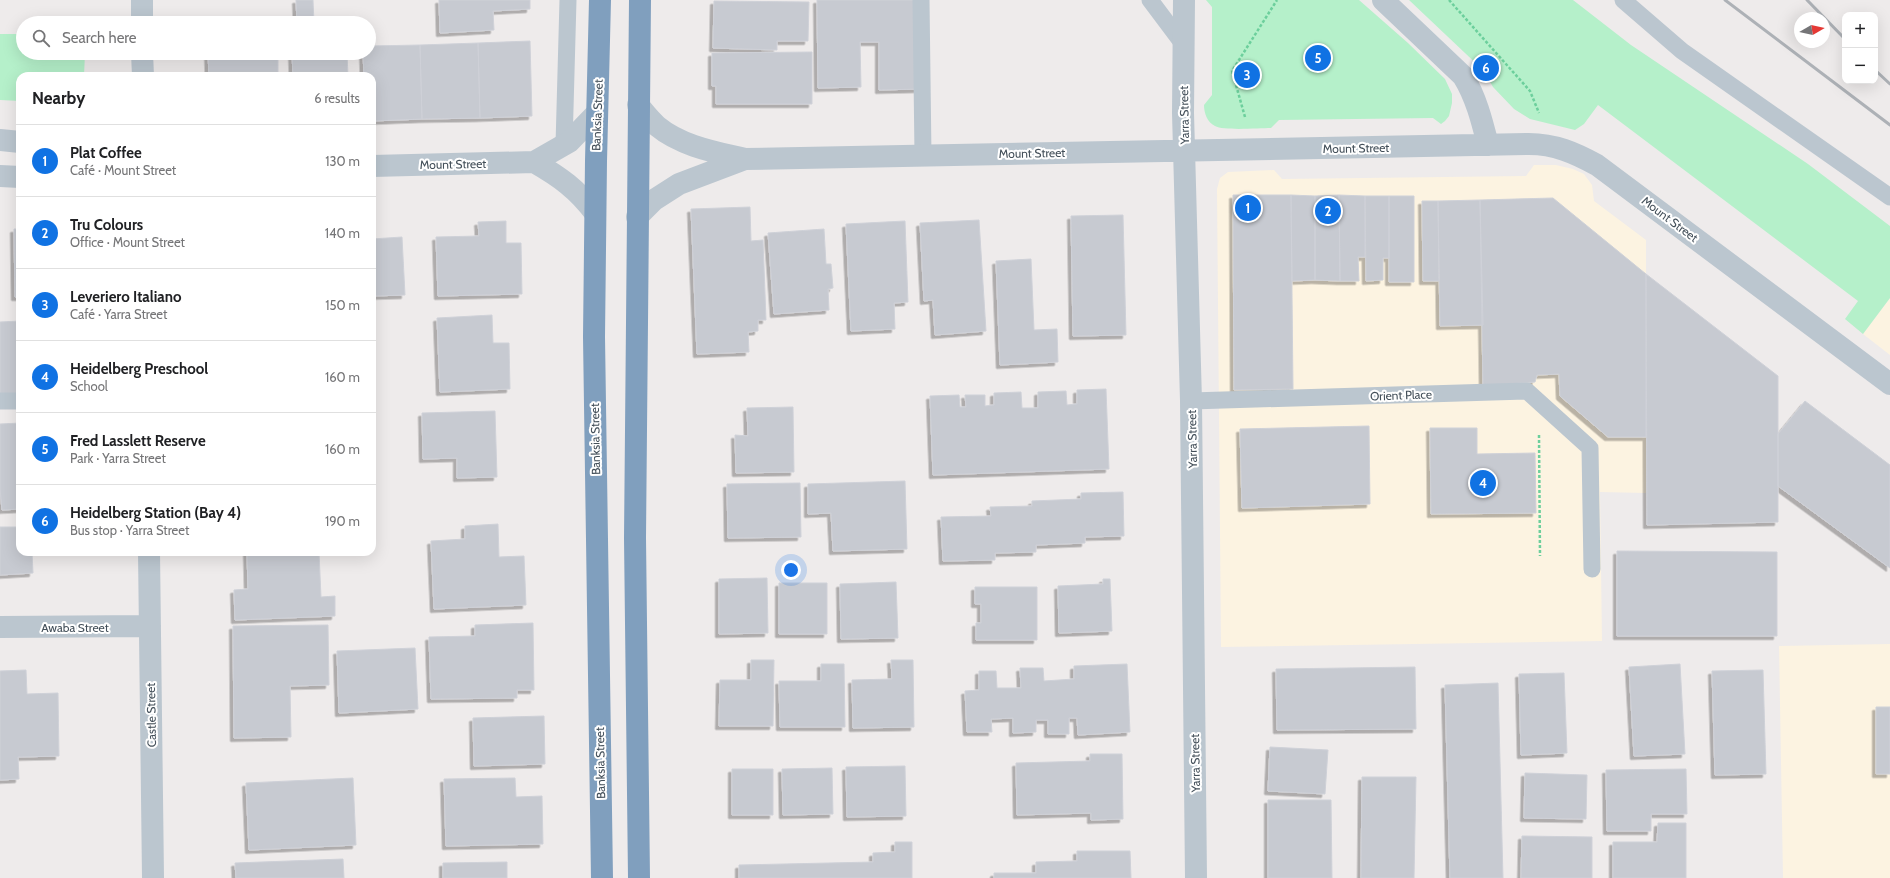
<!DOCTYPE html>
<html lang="en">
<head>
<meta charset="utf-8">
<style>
	:root { --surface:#fff; --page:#f2f2f2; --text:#202124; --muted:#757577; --line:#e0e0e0; --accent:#1072e3 }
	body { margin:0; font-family:Cabin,sans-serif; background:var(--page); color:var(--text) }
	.controls { position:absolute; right:12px; top:12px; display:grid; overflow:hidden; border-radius:8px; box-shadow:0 4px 16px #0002 }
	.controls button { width:36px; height:36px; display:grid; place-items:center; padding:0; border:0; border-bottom:1px solid var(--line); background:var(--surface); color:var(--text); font:20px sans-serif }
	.compass { position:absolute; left:1794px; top:12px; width:36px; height:36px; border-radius:50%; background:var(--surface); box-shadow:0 4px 16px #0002; rotate:81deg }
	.you { position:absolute; left:791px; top:570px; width:14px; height:14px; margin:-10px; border:3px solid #fff; border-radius:50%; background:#1a73e8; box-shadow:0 0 0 6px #1a73e833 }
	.badge { display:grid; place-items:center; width:26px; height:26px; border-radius:50%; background:var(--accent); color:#fff; font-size:13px; font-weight:700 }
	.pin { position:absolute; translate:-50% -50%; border:2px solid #fff; box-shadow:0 1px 4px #0006 }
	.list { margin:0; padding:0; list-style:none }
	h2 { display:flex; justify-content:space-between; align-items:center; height:52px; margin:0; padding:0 16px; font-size:17px }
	h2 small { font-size:13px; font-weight:400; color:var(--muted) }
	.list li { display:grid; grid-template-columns:26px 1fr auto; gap:12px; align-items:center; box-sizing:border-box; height:72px; padding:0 16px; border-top:1px solid var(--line) }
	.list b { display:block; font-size:15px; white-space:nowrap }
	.list p { margin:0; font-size:13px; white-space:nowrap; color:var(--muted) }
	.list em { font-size:13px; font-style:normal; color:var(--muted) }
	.icon { flex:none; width:22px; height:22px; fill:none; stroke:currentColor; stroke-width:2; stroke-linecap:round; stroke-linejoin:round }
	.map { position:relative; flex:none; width:1890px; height:878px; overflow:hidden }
	.search { position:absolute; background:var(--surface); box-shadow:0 4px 16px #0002; left:16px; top:16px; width:360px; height:44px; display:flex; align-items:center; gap:10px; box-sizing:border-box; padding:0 14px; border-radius:22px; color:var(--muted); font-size:15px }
	.panel { position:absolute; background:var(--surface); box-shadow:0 4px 16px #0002; left:16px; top:72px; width:360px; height:484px; border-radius:12px }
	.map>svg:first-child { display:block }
	.commercial { fill:#fcf3e1 }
	.green { fill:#b5f0ca }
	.building { fill:#c7cad1; stroke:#cfd1d8; filter:url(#shadow) }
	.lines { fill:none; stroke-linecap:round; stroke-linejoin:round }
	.path { stroke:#6ccf9c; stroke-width:2.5; stroke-dasharray:3 2; stroke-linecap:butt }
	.lane { stroke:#bbc6cf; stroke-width:17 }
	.street { stroke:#bbc6cf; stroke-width:22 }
	.highway { stroke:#809fbe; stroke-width:22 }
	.rail { stroke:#adb1b6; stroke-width:3 }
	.labels { text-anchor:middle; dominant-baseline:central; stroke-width:4; stroke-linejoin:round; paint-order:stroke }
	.street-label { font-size:12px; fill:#434f59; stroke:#fff }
</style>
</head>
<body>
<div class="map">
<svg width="1890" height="878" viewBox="0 0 1890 878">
	<defs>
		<filter id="shadow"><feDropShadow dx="-3.5" dy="3.5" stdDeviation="0" flood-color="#0004"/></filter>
	</defs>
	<rect width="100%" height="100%" fill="#eeebeb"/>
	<path class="commercial" d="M1534,165H1556L1573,169L1584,174L1592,185L1594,201L1646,240V493L1600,492L1602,641L1221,647L1217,189L1220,178L1228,172L1274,170L1282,179L1526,176Z
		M1890,298V355L1863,334Z
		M1890,644V878H1783L1779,646Z"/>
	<path class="green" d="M1206,0H1359L1408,43L1445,79L1452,94V103L1449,116L1445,121L1441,124L1433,118L1279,120L1271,128C1259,128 1224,131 1215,126C1207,122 1204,113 1204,105L1212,95V7Z
		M1409,0H1573L1631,45L1808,164L1890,226V298L1863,334L1845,319L1858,301L1598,105L1584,124L1575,130L1530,119L1514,109L1493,87L1484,71Z
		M0,34H23V53H85L84,76H20V101L0,100Z"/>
	<path class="building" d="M296,0H313L314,23H297Z
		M439,0H530V9L493,11L494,30L440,33Z
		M817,0H916L918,89L879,90V42H860L861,87L818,88Z
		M714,1L809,2L808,41H777V50L713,48Z
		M530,41L532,116L480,118L478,43Z
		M478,43L480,118L422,119L420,45Z
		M420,45L422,119L372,121V76H364L363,53H369V46Z
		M812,52V104H716V86H712V53Z
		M208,53H278V76H209Z
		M292,53H347L348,76H293Z
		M1252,64L1260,75L1247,84L1239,73Z
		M1233,195H1291L1293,389L1234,390Z
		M1291,195L1315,196V280L1292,281Z
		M1339,195L1365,196V257H1358L1359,281H1340Z
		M1339,195L1340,281L1315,280V196Z
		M1365,196H1389V258H1383V280L1366,281Z
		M1389,196H1414V282H1389Z
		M1553,198L1646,274V437H1608L1560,396L1559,374L1537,375L1535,382L1483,386L1480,200Z
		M1480,200L1483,325L1440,326L1438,201Z
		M1422,201H1438L1439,281H1423Z
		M750,207L751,241L763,240L766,320H758V331L748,332L749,352L697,354L691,209Z
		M1123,215L1126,335L1073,336L1071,216Z
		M979,220L986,331L935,335L933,300L924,301L920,223Z
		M506,221V243H521L522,294L438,296L436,237L479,236L478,222Z
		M905,221L908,302L894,303L895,329L851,331L846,224Z
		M14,229H20V297H15Z
		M824,229L826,264H831L833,288L828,289L829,310L774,314L768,233Z
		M402,237L405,295L372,296V239Z
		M1031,259L1034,330L1057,329L1058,362L1000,365L996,261Z
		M1646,274L1778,376V522L1647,525Z
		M492,315L493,343H509L510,389L440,392L437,318Z
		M20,321V395H0V322Z
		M1106,389L1109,469L933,475L930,396L959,395L960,407H966L965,395H985V406L994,405V393L1021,392L1022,408H1038V392L1066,391L1067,405L1077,404V390Z
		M1805,401L1890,465V568L1778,486V434Z
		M793,407L794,472L736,473L735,435L748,436L747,408Z
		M495,411L497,477L457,478V458L423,459L422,413Z
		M20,423V509L2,510L0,489V424Z
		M1369,426L1370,504L1242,508L1240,429Z
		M1430,428H1477V454L1535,453L1536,513L1431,514Z
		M905,481L907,549L833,551L831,513L808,514V484Z
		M800,483L801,537L728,538L727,484Z
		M1123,492L1124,536L1085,537V543L1036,545V552L995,553V560L943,561L941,517L991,516L990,507L1032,506V501L1081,499V493Z
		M498,524L499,557L524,556L526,605L434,609L431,541L465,539V526Z
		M0,527H20V552H32L33,573L0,575Z
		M1617,551L1777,552V636H1617Z
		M247,552H319L321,597L335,596V616L235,620L234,590L248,589Z
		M767,578L768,633L719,634V579Z
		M1103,579H1110L1112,631L1059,633L1058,586L1103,584Z
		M896,582L898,638L841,639L840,584Z
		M779,583H827V634H779Z
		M975,587H1037V640H976V623H981V604H975Z
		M533,623L534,690H517V698L431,699L429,637L475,636V625Z
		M328,625L329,685L290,686L291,737L234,738L233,626Z
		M415,648L418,709L339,713L337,651Z
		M751,660H774L773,726H719L720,680H751Z
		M891,660H913L914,727L853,728L852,680L892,679Z
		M821,664H844L845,727H780L779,681H821Z
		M1127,664L1130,732L1078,735L1077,718H1069V734H1048V720H1036V732L1013,733V718L991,719L992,732H967L965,691L979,690V671H996L997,688H1021L1020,668H1043L1044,681L1074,679V666Z
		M1680,664L1685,754L1634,756L1629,667Z
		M1415,667L1416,729L1277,730L1276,669Z
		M26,670L27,694L58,693L59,756L18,757L19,779L0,780V671Z
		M1763,670L1766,774L1715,775L1712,671Z
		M1564,673L1567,753L1521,755L1519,674Z
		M1498,683L1503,878H1450L1445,685Z
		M1876,707H1890V774H1876Z
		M544,716L545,764L474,766L473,718Z
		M1270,747L1328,750L1325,794L1268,791Z
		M1090,754H1122L1123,819L1091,820V813L1017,815L1016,763L1090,761Z
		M905,766L906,816L847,817L846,767Z
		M832,768L833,814L783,815L782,769Z
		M732,769H773V815H732Z
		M1686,769L1687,814H1651V831H1607L1606,770Z
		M1525,773L1587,775L1586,819L1524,818Z
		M1362,777H1416L1414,878H1361Z
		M353,778L356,845L249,850L246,783Z
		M515,778L516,797L542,796L543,844L446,846L444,779Z
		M1268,800H1331L1332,878H1268Z
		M1658,823H1686V878H1613V842H1657Z
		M1522,836L1592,837V878H1521Z
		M895,842H912V878H739V865L873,862V853L895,852Z
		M1077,851H1130L1131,878H994V873H1036V862L1077,861Z
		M343,859L344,878H236L235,863Z
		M507,862V878H443V863Z"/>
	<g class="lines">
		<path class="path" d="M1449,0L1530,91L1539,113
			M1245,117L1232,71L1277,0
			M1539,435L1540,556"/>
		<path class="lane" d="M921,0L923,155
			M1150,0L1183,44
			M1623,0L1682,51L1890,197
			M564,145L568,0
			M0,401H20
			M1191,401L1527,391L1590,448L1592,569"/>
		<path class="street" d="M142,0V23
			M1184,0L1183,113L1191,401L1196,878
			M1383,0L1463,76C1476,97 1482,121 1488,145
			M142,53L143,76
			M638,105C644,112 650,120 657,126C681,146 715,152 745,159L1529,144C1555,144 1575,153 1597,165L1890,384
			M0,140L20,142
			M534,162C560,177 577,189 595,213
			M372,166L534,162L569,142L597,113
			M0,176L20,177
			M637,217L654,200L679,184L745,159
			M149,552L153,878
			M0,627L150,626"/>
		<path class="highway" d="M600,0L596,161L594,337L602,878
			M639,878L635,538L640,0"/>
		<path class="rail" d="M1725,0L1890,125
			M1807,0L1845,39
			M1875,70L1890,84"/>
	</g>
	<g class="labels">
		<g class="street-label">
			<text transform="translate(597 115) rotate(-88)">Banksia Street</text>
			<text transform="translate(1184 115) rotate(-91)">Yarra Street</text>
			<text transform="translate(1356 148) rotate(-1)">Mount Street</text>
			<text transform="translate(1032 153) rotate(-1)">Mount Street</text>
			<text transform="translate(453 164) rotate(-1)">Mount Street</text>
			<text transform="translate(1670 219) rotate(37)">Mount Street</text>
			<text transform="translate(1401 395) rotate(-2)">Orient Place</text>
			<text transform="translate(595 439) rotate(-91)">Banksia Street</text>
			<text transform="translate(1192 439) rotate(-91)">Yarra Street</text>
			<text x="75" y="627">Awaba Street</text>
			<text transform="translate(151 715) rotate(-91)">Castle Street</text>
			<text transform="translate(600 763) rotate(-91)">Banksia Street</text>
			<text transform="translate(1195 763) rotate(-91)">Yarra Street</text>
		</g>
	</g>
</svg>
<div class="controls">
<button>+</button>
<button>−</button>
</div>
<svg class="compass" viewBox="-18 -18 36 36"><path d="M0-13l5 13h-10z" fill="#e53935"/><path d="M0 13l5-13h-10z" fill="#757577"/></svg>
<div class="you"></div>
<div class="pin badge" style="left:1248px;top:208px">1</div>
<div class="pin badge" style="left:1328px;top:211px">2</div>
<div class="pin badge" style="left:1247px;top:75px">3</div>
<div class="pin badge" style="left:1483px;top:483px">4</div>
<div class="pin badge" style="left:1318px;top:58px">5</div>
<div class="pin badge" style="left:1486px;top:68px">6</div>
<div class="search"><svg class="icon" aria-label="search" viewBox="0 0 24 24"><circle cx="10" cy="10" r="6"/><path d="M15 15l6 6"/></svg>Search here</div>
<section class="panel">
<h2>Nearby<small>6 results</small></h2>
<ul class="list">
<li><span class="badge">1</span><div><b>Plat Coffee</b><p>Café · Mount Street</p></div><em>130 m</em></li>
<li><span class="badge">2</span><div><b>Tru Colours</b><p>Office · Mount Street</p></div><em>140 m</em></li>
<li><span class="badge">3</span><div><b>Leveriero Italiano</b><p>Café · Yarra Street</p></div><em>150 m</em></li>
<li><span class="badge">4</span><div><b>Heidelberg Preschool</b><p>School</p></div><em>160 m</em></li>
<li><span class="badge">5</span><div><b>Fred Lasslett Reserve</b><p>Park · Yarra Street</p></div><em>160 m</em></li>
<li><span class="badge">6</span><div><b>Heidelberg Station (Bay 4)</b><p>Bus stop · Yarra Street</p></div><em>190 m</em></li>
</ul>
</section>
</div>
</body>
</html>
